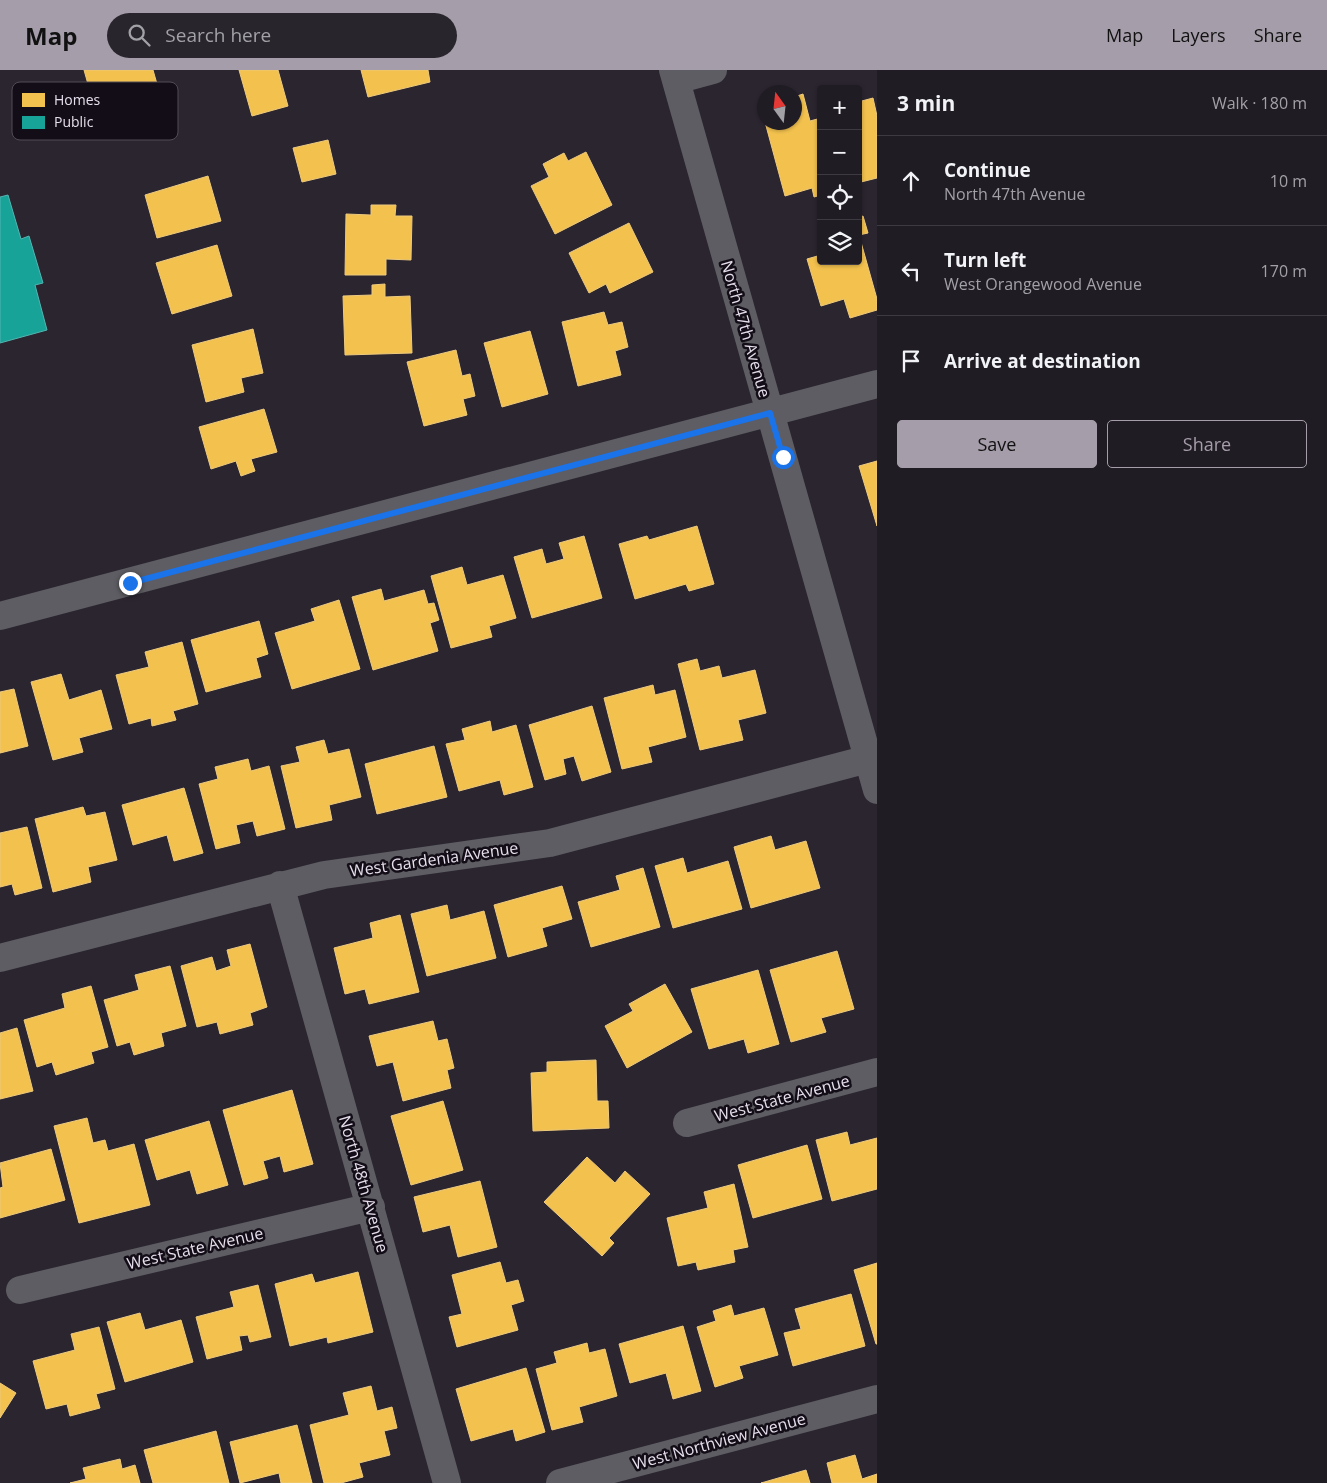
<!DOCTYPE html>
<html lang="en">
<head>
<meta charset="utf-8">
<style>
	:root { --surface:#201c24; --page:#28252c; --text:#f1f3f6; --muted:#a2a1a6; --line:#3d3a41; --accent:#a59daa }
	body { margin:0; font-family:"Open Sans",sans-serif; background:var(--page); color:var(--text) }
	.controls { position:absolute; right:15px; top:15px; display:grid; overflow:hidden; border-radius:5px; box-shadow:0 1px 4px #0004 }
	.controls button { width:45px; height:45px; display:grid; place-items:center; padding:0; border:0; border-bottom:1px solid var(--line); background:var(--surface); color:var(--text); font:25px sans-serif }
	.compass { position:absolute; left:757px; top:15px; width:45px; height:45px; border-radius:50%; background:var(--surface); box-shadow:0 1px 4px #0004; rotate:345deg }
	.stop { position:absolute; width:15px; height:15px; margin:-11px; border:4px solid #1a73e8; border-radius:50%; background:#fff }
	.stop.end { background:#1a73e8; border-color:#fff; box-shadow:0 1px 5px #0008 }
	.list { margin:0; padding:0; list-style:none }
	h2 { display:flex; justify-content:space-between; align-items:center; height:65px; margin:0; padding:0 20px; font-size:21px }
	h2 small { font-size:16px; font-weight:400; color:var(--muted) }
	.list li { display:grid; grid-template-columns:32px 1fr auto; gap:15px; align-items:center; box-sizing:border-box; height:90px; padding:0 20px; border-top:1px solid var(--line) }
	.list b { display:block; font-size:19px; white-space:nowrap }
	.list p { margin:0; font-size:16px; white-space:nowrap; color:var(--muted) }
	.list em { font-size:16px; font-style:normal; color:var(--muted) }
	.actions { display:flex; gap:10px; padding:15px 20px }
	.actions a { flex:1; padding:11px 0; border:1px solid var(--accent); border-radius:5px; text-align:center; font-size:18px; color:var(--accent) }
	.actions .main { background:var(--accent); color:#111 }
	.icon { flex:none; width:28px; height:28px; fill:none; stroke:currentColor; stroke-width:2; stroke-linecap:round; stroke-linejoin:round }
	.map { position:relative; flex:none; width:877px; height:1413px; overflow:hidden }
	header { display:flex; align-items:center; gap:30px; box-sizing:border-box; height:70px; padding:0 25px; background:var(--accent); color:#111 }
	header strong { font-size:24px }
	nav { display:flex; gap:28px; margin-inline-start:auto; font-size:18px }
	.search { width:350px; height:45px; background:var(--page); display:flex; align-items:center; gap:12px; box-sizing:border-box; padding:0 18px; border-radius:28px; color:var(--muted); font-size:19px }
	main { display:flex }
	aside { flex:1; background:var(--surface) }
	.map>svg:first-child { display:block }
	.homes { fill:#f2c14e; stroke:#eeca7d }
	.public { fill:#17a398; stroke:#55b5b1 }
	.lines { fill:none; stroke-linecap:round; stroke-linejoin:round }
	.minor { stroke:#5e5d63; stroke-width:28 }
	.route { stroke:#1a73e8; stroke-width:6 }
	.labels { text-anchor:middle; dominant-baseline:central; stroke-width:5; stroke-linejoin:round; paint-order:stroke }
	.street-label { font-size:16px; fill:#e6deec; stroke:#120d16 }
	.key { fill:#120d16; stroke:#524c56; stroke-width:1 }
	.key-label { font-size:14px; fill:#e6deec }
</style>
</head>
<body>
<header>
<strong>Map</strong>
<div class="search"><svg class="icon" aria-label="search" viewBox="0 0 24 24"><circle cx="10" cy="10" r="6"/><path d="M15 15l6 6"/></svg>Search here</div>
<nav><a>Map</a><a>Layers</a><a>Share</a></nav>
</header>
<main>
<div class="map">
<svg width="877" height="1413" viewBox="0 0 877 1413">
	<rect width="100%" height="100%" fill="#2b2530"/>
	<path class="homes" d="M84,0H153L157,14L93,32Z
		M239,0H278L288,36L252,46Z
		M361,0H428L430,12L368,27Z
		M803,24L810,51L821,48V125L814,127L812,118L785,126L765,52H794V27Z
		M873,28L877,46V108L861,112L858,99V32Z
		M328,70L336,104L302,112L293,78Z
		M586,82L612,135L555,164L531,116L549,107L543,94L564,83L568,91Z
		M208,106L221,151L157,168L145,125Z
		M371,135H396L395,146H412L411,190L386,189V205H345L346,144L371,145Z
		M863,146L868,163L859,165L877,229V240L850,248L844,229L821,236L807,189L821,185V191H858V148Z
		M629,153L653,202L610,223L606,214L589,223L569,183Z
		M217,175L232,226L172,244L156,193Z
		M385,214V227L410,226L412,283L345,285L343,226L372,225V215Z
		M604,242L608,255L622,252L628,277L615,281L621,305L578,316L562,252Z
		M253,259L263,303L241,308L244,322L206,332L192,275Z
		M530,261L548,324L502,337L484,273Z
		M456,280L462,306L470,304L475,326L463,329L467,345L424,356L407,292Z
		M264,339L277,382L251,389L255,401L241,406L236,391L211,399L199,357Z
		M877,391V456L859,396Z
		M697,456L714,514L689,521L686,514L635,529L619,474L647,466L649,470Z
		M584,466L602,528L532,548L514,487L542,479L546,494L564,489L559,473Z
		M462,497L467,515L503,505L516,548L489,556L492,567L451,578L431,506Z
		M381,519L384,531L424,520L428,534L434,533L439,550L430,553L438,581L373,600L352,527Z
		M339,530L360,599L292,619L275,563L315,551L311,539Z
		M259,551L268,584L256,588L261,607L206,622L191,570Z
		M182,572L198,634L173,641L176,650L152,656L151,648L129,654L116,605L149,597L145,582Z
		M697,589L700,601L719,596L722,608L755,600L766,643L738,650L743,670L700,680L678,594Z
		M61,604L69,630L101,620L112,659L79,668L83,682L53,690L31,612Z
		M653,615L655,625L675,620L686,667L648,677L652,692L622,699L604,628Z
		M14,619L28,676L0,683V622Z
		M592,636L611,702L582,711L574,686L563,689L566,704L545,710L529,655Z
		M490,651L492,662L516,655L533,717L504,725L500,710L459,721L446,674L465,670L462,659Z
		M324,670L328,684L349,679L361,727L329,735L332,750L296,758L281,696L300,692L296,677Z
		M434,676L447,727L377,744L365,694Z
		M248,689L251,701L269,696L285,759L257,766L253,751L236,755L240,773L216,779L199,714L218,709L215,697Z
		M184,718L203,783L174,791L167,765L133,775L122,735Z
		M83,737L86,746L105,742L117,790L88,797L91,812L53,822L35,749Z
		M27,757L42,818L15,825L12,814L0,817V763Z
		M771,766L775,780L806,771L820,818L751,838L734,777Z
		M683,788L687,803L728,791L742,839L673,858L655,796Z
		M643,798L660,857L591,877L578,832L620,820L616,806Z
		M562,816L572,849L542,858L547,876L508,887L494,835Z
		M447,835L450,850L484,841L496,888L427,906L411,844Z
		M400,845L419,922L369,934L365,919L345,924L334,878L373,868L370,853Z
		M250,874L267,937L250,943L253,955L220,964L217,952L197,957L181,896L212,887L216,901L231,896L227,880Z
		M837,881L854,939L821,948L826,962L791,972L770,900Z
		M170,896L186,956L161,963L164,976L134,985L130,972L117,976L104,930L139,920L135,905Z
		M758,900L779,974L748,983L744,969L709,979L691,919Z
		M665,914L692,962L627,998L605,956L633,941L629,934Z
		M91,916L108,977L91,982L94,993L56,1005L52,992L37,997L24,950L65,938L62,924Z
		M433,951L438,971L447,969L454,998L447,1000L451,1018L403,1031L393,992L377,996L369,966Z
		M17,958L33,1021L0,1029V963Z
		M596,990L597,1031H608L609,1058L533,1061L531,1003L547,1002V992Z
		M292,1020L313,1094L284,1102L280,1086L263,1091L268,1108L244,1115L223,1040Z
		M443,1031L463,1100L411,1115L391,1046Z
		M87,1048L93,1073L105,1070L108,1081L134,1074L150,1135L79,1153L54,1056Z
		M209,1051L228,1115L197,1124L190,1100L157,1110L145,1070Z
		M847,1062L850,1075L877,1068V1119L832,1131L816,1070Z
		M807,1075L822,1129L753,1148L738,1095Z
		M51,1079L65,1130L0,1148V1118L3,1117L0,1093Z
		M587,1087L615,1113L625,1101L650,1124L609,1168L614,1173L602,1186L544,1132Z
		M480,1111L497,1177L458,1187L450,1155L423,1162L414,1127Z
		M734,1114L748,1177L733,1180L735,1192L698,1200L696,1192L678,1196L667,1148L708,1138L704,1122Z
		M500,1192L506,1213L518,1210L524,1231L511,1235L518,1260L457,1277L449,1247L462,1244L452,1205Z
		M877,1193V1274H876L854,1200Z
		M358,1202L373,1262L328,1273L327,1267L290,1276L275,1214L312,1204L315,1213Z
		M258,1215L271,1267L250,1272L248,1265L239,1266L242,1280L207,1289L196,1247L234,1237L230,1222Z
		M851,1224L865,1276L793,1296L784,1263L801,1259L795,1239Z
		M731,1235L734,1246L764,1238L778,1285L739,1296L743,1308L715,1317L697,1257L716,1251L713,1241Z
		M140,1243L145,1260L181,1250L193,1292L125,1312L107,1252Z
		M683,1256L701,1321L673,1329L666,1303L630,1313L619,1274Z
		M99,1257L115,1319L96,1324L100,1338L70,1346L67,1334L46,1339L33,1291L75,1280L71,1264Z
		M587,1273L589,1283L605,1279L617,1326L579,1337L583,1352L552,1360L536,1299L557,1293L554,1282Z
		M526,1298L545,1362L516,1371L513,1359L471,1371L456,1319Z
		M0,1313L16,1323L0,1348Z
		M371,1316L377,1341L392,1337L397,1358L384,1361L390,1385L359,1393L363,1407L341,1413H324L310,1355L349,1345L343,1323Z
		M297,1355L312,1413H281L279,1403L240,1413L230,1372Z
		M216,1361L229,1413H153L144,1380Z
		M855,1385L862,1409L877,1404V1413H832L827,1393Z
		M120,1389L122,1399L135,1395L140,1413H70L86,1409L83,1398Z
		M806,1400L810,1413H761Z"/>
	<path class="public" d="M8,125L21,169L29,166L43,213L35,215L47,260L0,273V127Z"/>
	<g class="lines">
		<path class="minor" d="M673,0L877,720
			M676,10L713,0
			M0,546L877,314
			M280,815L447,1413
			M0,888L324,805L550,773L868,689
			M687,1053L877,1002
			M20,1220L371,1137
			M560,1413L877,1329"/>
	</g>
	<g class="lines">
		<path class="route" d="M130,513L770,343L783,387"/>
	</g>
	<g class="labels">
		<g class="street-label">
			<text transform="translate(746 259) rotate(74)">North 47th Avenue</text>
			<text transform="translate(434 789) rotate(-8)">West Gardenia Avenue</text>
			<text transform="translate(782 1028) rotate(-15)">West State Avenue</text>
			<text transform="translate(364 1114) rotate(74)">North 48th Avenue</text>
			<text transform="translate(195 1178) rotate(-13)">West State Avenue</text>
			<text transform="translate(719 1371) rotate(-15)">West Northview Avenue</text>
		</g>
	</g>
	<rect x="12" y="12" width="166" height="58" rx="8" class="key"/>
	<rect x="22" y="23" width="23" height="14" fill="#f2c14e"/>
	<rect x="22" y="46" width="23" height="13" fill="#17a398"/>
	<g class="key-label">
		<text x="54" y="35">Homes</text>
		<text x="54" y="57">Public</text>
	</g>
</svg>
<div class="controls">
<button>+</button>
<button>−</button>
<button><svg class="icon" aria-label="locate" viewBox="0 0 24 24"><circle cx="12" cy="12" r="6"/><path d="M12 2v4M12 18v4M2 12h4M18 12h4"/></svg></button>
<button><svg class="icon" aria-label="layers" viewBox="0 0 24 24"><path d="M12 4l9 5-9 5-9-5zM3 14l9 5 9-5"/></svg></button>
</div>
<svg class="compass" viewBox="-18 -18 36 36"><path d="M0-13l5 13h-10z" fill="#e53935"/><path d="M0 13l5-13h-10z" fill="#a2a1a6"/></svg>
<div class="stop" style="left:783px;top:387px"></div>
<div class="stop end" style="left:130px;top:513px"></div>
</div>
<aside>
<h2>3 min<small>Walk · 180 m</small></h2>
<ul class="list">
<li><svg class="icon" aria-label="ahead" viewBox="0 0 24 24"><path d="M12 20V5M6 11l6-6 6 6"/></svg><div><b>Continue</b><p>North 47th Avenue</p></div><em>10 m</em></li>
<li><svg class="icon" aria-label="left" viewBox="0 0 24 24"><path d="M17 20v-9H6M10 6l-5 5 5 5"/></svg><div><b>Turn left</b><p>West Orangewood Avenue</p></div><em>170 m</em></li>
<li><svg class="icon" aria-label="arrive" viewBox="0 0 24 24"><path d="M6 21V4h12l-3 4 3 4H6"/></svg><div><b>Arrive at destination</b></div></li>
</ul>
<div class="actions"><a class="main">Save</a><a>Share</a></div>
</aside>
</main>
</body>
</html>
